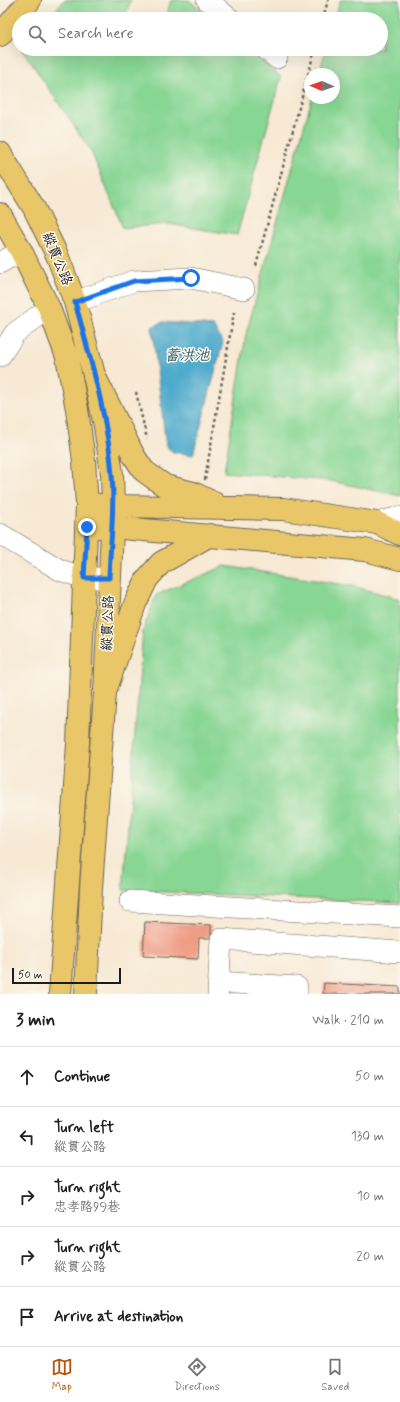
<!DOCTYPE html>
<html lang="en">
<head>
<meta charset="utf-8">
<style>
	:root { --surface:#fff; --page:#f2f2f2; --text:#202124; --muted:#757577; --line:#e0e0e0; --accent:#b45309 }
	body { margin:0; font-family:Mynerve,"LXGW WenKai TC",sans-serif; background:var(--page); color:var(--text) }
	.compass { position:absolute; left:304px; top:68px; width:36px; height:36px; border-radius:50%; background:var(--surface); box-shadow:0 4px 16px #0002; rotate:272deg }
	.scale { position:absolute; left:12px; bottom:10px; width:109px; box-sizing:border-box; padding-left:4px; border:2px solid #1c1c1c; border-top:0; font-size:11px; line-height:14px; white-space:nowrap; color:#1c1c1c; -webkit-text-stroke:3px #fbf7ec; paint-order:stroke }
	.stop { position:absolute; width:12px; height:12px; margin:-9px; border:3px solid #1a73e8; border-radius:50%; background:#fff }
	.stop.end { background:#1a73e8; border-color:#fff; box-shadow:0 1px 4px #0008 }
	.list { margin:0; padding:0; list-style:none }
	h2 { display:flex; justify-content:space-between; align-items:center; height:52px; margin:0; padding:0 16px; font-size:17px }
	h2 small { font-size:13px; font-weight:400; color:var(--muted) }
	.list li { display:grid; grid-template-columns:26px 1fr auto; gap:12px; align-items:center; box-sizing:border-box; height:60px; padding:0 16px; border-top:1px solid var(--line) }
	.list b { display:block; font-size:15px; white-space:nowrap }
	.list p { margin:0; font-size:13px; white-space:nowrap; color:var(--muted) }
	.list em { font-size:13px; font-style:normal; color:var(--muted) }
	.icon { flex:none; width:22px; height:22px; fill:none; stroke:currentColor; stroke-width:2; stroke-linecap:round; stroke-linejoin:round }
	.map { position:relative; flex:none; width:400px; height:994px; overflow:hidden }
	.search { position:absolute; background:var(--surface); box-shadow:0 4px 16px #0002; left:12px; right:12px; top:12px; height:44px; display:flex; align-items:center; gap:10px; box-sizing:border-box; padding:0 14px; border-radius:22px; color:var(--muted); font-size:15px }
	.sheet { height:352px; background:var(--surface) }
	nav { display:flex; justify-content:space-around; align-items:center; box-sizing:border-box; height:56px; border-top:1px solid var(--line); background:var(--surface); font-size:11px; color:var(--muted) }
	nav a { display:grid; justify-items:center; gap:2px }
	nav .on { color:var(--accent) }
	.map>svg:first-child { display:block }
	.green { fill:#88d694; stroke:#527958 }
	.water { fill:#4eaacc; stroke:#356374 }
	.building { fill:#ef9d86 }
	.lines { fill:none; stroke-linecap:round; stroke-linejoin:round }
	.minor-casing { stroke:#69645c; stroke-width:22 }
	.major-casing { stroke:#69645c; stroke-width:24 }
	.highway-casing { stroke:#69645c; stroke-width:24 }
	.path { stroke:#69645c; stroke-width:2.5; stroke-dasharray:3 3; stroke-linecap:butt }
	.minor { stroke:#fff; stroke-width:21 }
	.major { stroke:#e9c769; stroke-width:22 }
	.highway { stroke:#e9c769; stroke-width:22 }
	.route { stroke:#1a73e8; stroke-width:5 }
	.labels { text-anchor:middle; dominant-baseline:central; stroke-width:3; stroke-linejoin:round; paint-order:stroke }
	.street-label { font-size:14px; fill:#1c1c1c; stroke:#fbf7ec }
	.water-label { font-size:15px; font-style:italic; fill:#325c6b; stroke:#fbf7ec }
</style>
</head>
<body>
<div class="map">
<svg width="400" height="994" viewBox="0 0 400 994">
	<rect width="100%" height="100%" fill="#fbf7ec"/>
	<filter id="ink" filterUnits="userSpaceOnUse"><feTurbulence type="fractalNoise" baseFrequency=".025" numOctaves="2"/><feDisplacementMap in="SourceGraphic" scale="8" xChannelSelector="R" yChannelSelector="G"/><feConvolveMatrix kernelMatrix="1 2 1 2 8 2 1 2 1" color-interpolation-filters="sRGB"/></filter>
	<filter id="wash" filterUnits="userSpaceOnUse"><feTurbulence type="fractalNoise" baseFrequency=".012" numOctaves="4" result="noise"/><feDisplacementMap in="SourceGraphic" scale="16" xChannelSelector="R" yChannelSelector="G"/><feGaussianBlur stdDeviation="0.9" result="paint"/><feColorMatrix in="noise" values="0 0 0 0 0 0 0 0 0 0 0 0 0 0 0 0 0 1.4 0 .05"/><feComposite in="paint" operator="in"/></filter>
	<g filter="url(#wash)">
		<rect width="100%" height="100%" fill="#f7e9d3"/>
		<path class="green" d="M64,0H131L123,19H48Z
			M171,0H189L211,19H166Z
			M340,0H400V496L331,481L224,472L246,334L312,98H334V74H319L326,49H381V19H335Z
			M22,49H247L281,77L237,235L169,224L123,228L91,151Z
			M225,566L353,586L400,599V903L123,890L143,630L156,595Z"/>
		<path class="water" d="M163,322L213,326L223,342L193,455L173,452L166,446L152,327Z"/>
		<g id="blocks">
			<path class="building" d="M145,922L211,925V938H199L198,959L143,956Z
				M324,983L400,987V994H323Z"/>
		</g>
	</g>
	<g filter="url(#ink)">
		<use href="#blocks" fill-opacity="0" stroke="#69645c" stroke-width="1"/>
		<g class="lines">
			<defs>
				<path id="minor" d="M207,0L230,19
					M266,49L277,58
					M0,263L21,251
					M75,302L134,281L191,278L244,289
					M0,356L15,333L49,308
					M377,523L400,517
					M0,534L60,570L84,578H109
					M130,901L400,917
					M219,982L297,987V994
					M218,994L221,939L400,952"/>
				<path id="major" d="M0,35L30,0
					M0,153L34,208L57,255L75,302L94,375L105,426L112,474L113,506L105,692L91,888L86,994
					M0,214L21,251L49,308L67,357L77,409L84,461L87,504L78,744L60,994"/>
				<path id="highway" d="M94,375L134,456L144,471L165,486L193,493L214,503
					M87,504L113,506L283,509L377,523L400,534
					M87,527H111L365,550L400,559
					M105,692L135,604L147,579L161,563L210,535"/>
			</defs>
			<use href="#minor" class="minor-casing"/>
			<use href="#major" class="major-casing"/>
			<use href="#highway" class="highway-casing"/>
			<path class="path" d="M323,19L328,0
				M256,266L315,49
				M136,392L147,439
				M204,479H205L234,312"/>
			<use href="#minor" class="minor"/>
			<use href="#major" class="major"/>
			<use href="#highway" class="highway"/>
		</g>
	</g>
	<g class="lines" filter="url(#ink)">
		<path class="route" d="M87,527L84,578H109C110,544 115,509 112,475C108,418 90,357 75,302L134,281L191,278"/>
	</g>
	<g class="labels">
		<g class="street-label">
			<text transform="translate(57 259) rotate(67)">縱貫公路</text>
			<text transform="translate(108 623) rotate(-88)">縱貫公路</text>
		</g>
		<g class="water-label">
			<text x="187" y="356">蓄洪池</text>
		</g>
	</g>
</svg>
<svg class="compass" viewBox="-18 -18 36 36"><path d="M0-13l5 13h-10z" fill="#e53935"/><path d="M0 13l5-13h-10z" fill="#757577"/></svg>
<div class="scale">50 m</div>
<div class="stop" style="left:191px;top:278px"></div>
<div class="stop end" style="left:87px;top:527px"></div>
<div class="search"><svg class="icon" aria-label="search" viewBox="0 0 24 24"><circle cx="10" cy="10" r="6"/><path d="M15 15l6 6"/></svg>Search here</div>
</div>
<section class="sheet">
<h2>3 min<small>Walk · 210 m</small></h2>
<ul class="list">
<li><svg class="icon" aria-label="ahead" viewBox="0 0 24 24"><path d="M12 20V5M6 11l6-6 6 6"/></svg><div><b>Continue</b></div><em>50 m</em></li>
<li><svg class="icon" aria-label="left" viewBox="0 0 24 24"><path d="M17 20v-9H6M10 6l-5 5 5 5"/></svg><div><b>Turn left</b><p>縱貫公路</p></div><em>130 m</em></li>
<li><svg class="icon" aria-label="right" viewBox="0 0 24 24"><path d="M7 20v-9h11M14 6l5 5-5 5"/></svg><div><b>Turn right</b><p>忠孝路99巷</p></div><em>10 m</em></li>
<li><svg class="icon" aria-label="right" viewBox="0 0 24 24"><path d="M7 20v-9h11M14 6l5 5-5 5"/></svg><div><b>Turn right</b><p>縱貫公路</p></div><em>20 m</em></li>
<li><svg class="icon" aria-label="arrive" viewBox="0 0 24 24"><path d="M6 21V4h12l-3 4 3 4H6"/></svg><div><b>Arrive at destination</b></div></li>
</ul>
</section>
<nav>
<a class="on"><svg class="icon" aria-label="map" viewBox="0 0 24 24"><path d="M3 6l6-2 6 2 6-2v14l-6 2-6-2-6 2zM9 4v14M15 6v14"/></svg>Map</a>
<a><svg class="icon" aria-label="directions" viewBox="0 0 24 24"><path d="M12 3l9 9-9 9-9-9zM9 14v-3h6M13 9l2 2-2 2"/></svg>Directions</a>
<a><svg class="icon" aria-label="saved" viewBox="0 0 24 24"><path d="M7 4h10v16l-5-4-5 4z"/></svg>Saved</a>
</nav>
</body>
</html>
